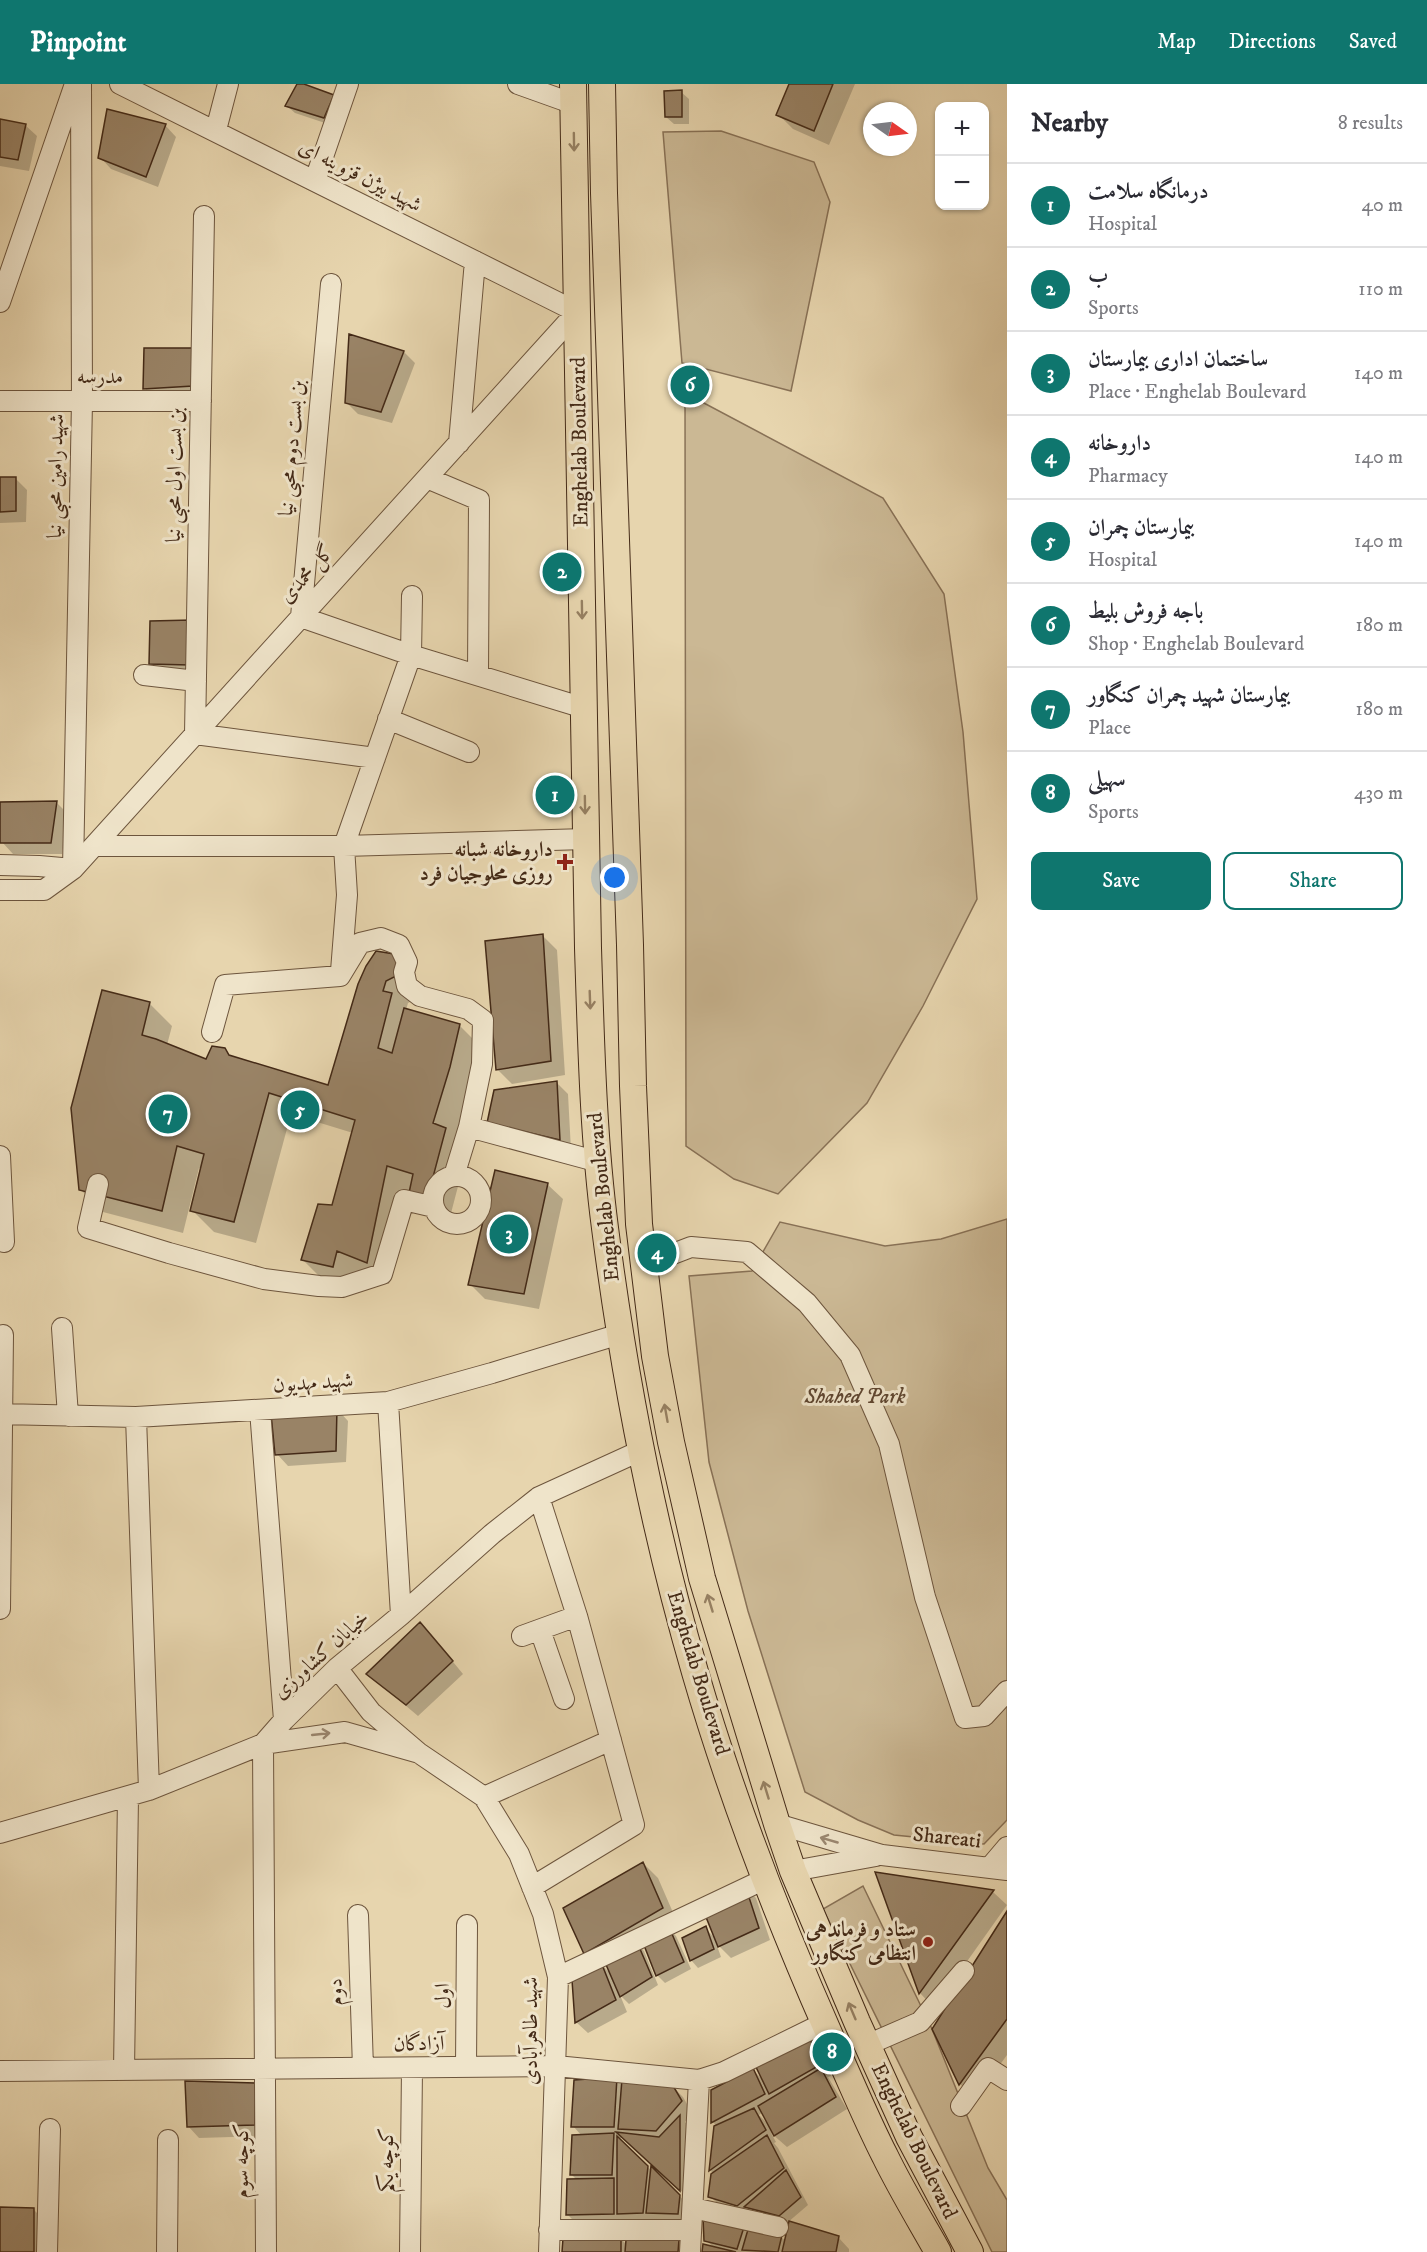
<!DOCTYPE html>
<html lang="en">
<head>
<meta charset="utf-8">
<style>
	:root { --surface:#fff; --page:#f7f7f7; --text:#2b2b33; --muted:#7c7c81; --line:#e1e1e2; --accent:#0f766e }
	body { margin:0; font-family:"IM FELL DW Pica",Amiri,serif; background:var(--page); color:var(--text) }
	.controls { position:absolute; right:18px; top:18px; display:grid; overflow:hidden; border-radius:12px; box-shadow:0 2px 4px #0004 }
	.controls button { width:54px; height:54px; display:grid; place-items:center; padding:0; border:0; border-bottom:2px solid var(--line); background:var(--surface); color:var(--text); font:30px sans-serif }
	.compass { position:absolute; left:863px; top:18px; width:54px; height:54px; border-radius:50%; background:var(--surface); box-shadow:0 2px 4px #0004; rotate:104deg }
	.you { position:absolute; left:615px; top:794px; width:21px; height:21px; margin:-15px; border:4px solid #fff; border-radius:50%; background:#1a73e8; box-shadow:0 0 0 9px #1a73e833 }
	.badge { display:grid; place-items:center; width:39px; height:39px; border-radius:50%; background:var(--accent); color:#fff; font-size:20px; font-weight:700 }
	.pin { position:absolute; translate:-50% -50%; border:3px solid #fff; box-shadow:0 2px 6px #0006 }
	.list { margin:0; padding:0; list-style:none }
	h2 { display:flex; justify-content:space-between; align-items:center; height:78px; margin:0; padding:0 24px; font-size:26px }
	h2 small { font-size:20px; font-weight:400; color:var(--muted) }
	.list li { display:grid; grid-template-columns:39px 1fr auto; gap:18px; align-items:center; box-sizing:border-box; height:84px; padding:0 24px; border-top:2px solid var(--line) }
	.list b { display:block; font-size:22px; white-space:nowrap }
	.list p { margin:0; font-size:20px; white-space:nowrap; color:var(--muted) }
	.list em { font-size:20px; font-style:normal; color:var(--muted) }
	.actions { display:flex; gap:12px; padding:18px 24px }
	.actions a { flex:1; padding:14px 0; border:2px solid var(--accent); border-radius:12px; text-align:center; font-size:21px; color:var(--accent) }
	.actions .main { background:var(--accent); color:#fff }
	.map { position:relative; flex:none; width:1007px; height:2168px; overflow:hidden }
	header { display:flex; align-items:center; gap:36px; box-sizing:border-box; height:84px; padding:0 30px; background:var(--accent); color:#fff }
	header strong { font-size:28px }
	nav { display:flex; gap:33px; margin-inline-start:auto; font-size:21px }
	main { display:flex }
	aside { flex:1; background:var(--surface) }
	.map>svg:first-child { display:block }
	.green { fill:#cbb894; stroke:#887156; stroke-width:1.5 }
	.shadow { fill:#0003; fill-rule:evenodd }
	.building { fill:#998366; stroke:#442a17; stroke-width:1.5 }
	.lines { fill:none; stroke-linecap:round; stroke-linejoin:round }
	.minor-casing { stroke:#6d553d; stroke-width:22 }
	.major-casing { stroke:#442a17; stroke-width:28 }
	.minor { stroke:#efe4ca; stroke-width:20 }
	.major { stroke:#e7d5ae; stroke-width:26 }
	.oneway { stroke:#968062 }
	.oneway2 { stroke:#9a8770 }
	.poi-dot { fill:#8f2418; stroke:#efe4ca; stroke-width:2 }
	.labels { text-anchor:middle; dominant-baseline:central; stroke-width:6; stroke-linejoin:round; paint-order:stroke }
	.street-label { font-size:21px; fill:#442a17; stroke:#efe4ca }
	.poi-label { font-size:21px; font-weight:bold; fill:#442a17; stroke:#efe4ca; text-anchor:end }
	.park-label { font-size:21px; font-style:italic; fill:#5f4630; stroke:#efe4ca }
</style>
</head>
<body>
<header>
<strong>Pinpoint</strong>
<nav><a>Map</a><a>Directions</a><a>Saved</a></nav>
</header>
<main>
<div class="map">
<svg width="1007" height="2168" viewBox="0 0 1007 2168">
	<rect width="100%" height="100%" fill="#e7d5ae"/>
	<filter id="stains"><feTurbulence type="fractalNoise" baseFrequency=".00333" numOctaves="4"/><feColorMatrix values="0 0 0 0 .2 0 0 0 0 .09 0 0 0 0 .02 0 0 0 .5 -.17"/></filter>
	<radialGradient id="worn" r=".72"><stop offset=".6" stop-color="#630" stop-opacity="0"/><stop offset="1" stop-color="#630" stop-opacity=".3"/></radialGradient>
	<path class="green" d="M721,47L814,78L830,118L791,307L682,279L663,48Z
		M685,309L883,414L944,510L963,648L977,815L923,922L867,1019L778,1110L734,1095L686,1062Z
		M1007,1135V1736L984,1760L894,1751L858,1736L805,1708L748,1527L709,1378L689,1192L752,1187L780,1138L885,1162L941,1155Z
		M863,1802L932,1945L988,2084L1007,2116V2168H992L823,1825Z"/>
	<path class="shadow" d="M298,0L333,12L341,20L331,41L295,29L287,22Z
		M790,0H855L829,61L793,45L778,30Z
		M681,8L689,15V40H674L666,33Z
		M0,36L25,41L37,52L29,87L0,82Z
		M165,41L176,53L158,103L111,85L100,73Z
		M350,252L404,268L415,279L392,339L358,330L347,319Z
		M194,266L204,312L156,315L144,304Z
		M697,300L700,303L697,313L684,309L681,305Z
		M0,394H15L27,406L26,438L0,439Z
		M151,538L201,592L162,591L150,579Z
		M56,718L68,730L62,770H13L2,758Z
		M542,851L557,866L565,991L512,1000L497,985Z
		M393,871L415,894L425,910L408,919L406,926L459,941L481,963L467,1068L450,1133L433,1131L409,1107L389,1200L359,1188L325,1198L303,1176L333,1123L353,1049L291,1030L256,1159L214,1148L192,1126L202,1085L199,1084L183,1149L103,1128L80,1105L103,908L150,920L172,942L167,961L206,977L224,966L231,973L329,1003Z
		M557,999L568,1010L571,1066L500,1050Z
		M547,1100L563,1115L539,1225L485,1215L470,1200Z
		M337,1325L348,1337L346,1378L288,1382L277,1370Z
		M431,1551L463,1590L418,1632L368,1590Z
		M643,1779L658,1794L678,1840L669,1845L676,1852L691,1885L665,1899L657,1891L644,1859L639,1862L644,1867L658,1901L629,1920L620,1911L627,1928L588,1949L576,1938L597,1882L585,1869ZM608,1880L612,1891L603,1882Z
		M878,1789L993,1808L1007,1821L934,1924L920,1909Z
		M744,1803L756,1814L770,1856L731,1874L716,1859L721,1873L698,1884L691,1876L705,1844L716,1855Z
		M1007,1830V1971L975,2015L960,2000L934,1945Z
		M808,1954L820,1965L831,1992L828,1993L847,2025L787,2063L771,2049L776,2058L774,2059L778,2064L808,2121L787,2139L753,2129L722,2124L710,2112L714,2090L711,2087L717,2043L713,2038L712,2007L753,1986L764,1997ZM763,2028L769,2041L759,2031Z
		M617,1994L623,2000L671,2001L683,2013L692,2029L685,2038L691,2044V2116L624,2054H616L687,2119L685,2137L655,2136L654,2140L630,2141L624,2135V2141L579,2142L567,2130L577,2096L571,2090L582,2052L573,2042Z
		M256,2000L266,2052L199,2054L188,2042Z
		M0,2125L34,2126L45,2137V2168H0Z
		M743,2144L748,2150L781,2153L786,2157L838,2153L849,2165V2168H704L714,2164L706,2156Z
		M621,2155L627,2161L678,2158L688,2168H564Z"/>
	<path class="building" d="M297,0H304L334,11L324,34L285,22Z
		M789,0H833L814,47L776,31Z
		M682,6V33H665L664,7Z
		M107,25L166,40L146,93L98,74Z
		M0,35L26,40L18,76L0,73Z
		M349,250L404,267L381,328L345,319Z
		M144,264H195L193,302L143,305Z
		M683,294L698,299L694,310L680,306Z
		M0,393H16V427L0,428Z
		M192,536L190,581L149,580L150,537Z
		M57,717L51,759H0V718Z
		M543,850L551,977L496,986L485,857Z
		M376,867L394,870L404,888L386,897L383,907L392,909L378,964L392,969L404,924L460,940L450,983L433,1039L446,1044L428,1112L409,1109L413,1090L387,1082L367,1179L337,1167L333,1183L301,1176L318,1120L332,1121L355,1036L269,1009L234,1138L190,1127L204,1070L177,1062L162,1127L79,1106L71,1024L102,906L150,918L142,951L156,955L206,975L212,962L225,964L229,971L328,1001L358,900L366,882Z
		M557,997L560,1056L487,1039L494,1006Z
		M495,1086L548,1099L524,1210L468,1201Z
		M337,1324L336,1367L275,1371L271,1330Z
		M420,1538L453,1577L406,1621L366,1590Z
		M643,1778L663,1824L584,1870L563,1824Z
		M875,1788L994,1806L919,1910Z
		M745,1801L759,1844L718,1863L702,1823Z
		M1007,1827V1935L959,2001L932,1945Z
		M706,1842L714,1865L690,1877L682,1854Z
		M669,1843L684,1878L656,1892L642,1856Z
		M637,1858L652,1893L620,1913L604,1876Z
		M601,1878L616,1916L575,1939L572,1896Z
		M809,1952L820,1981L769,2010L755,1981Z
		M753,1984L765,2010L711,2039V2006Z
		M821,1984L836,2013L774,2052L758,2022Z
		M617,1993L614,2043H571L574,1996Z
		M622,1995L672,2000L682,2017L656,2047L618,2045Z
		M185,1997L256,1999L255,2041L187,2043Z
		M754,2024L766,2046L709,2087L714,2042Z
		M680,2031V2107L616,2048L659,2053Z
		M614,2049L612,2091H570L572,2051Z
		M767,2051L784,2084L737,2122L708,2113L711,2090Z
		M617,2052L648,2082L643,2129L617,2130Z
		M651,2082L680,2111L678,2130L646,2129Z
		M786,2086L801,2113L779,2132L744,2123Z
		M614,2094V2130L566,2131L567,2095Z
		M0,2123L34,2124V2168H0Z
		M703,2134L744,2143L737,2165L704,2157Z
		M789,2137L839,2152L836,2168H782Z
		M749,2142L782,2151L778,2168L742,2166Z
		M563,2154H621V2168H562Z
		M626,2156H679L678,2168H625Z
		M703,2160L736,2168H702Z"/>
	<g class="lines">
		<defs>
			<path id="minor" d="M518,0L574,20
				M216,46L228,0
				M315,96L348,0
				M204,132L195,650L375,674
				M331,200L301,533L411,571L584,624
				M0,218L75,0
				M0,317H201
				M459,359L475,177
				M427,394L479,416L478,591
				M144,591L196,597
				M388,635L469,668
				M94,762H344L586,755
				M0,781L39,782L73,785
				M73,785L82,317L81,0
				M0,806H44L73,785L577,228L120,0
				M341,887L347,811L344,762L411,571L412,512
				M212,948L225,901L340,892L360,859L381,854L399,861L407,878L404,888L407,902L420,912L468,925L483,936L482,980L469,1043L454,1092
				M469,1043L599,1078
				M0,1072L4,1158
				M433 1116a24 24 0 1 1 48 0a24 24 0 1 1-48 0Z
				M98,1100L88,1144L169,1169L264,1195L319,1202L342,1203L382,1190L404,1116L434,1123
				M644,1181L691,1163L747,1168L807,1219L850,1271L889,1360L925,1513L965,1634L984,1632L1007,1607
				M62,1244L68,1332
				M388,1318L401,1531
				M260,1326L284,1636
				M0,1330L136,1333L388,1318L492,1289L620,1250
				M136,1333L149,1706
				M0,1525L3,1251
				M540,1546L564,1615
				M522,1552L577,1532
				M419,1669L484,1713L519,1770L543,1830L558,1893L549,2168
				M484,1713L611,1656
				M777,1740L882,1771L1007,1786
				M0,1749L149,1706L263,1660L284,1636L337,1584L401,1531L492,1450L539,1413L642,1366
				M990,1783L1007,1763
				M793,1787L876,1772
				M532,1803L634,1741L577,1532L539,1413
				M358,1831L363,1984
				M558,1893L765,1795
				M867,1961L920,1938L964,1887
				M466,1983L467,1841
				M124,1986L128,1713
				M0,1987L556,1982L699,1996L724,1988L824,1939
				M961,2022L988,1984L1007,1996
				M693,2124L778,2143
				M549,2146H690
				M47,2168L50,2045
				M167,2168L168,2056
				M266,2168L263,1660L345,1648L419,1669L371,1628L337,1584
				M410,2168L412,1984
				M690,2168L699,1996"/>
			<path id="major" d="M573,0L588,864C591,957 593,1052 605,1144C624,1292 653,1444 695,1588C733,1719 783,1847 839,1972C854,2005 868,2039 885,2072C901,2105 920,2136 938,2168
				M602,0L604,109L630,861L633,1002L639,1140L655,1272L671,1358L702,1494L777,1740L793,1787L857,1938L909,2053L970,2168"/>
		</defs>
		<use href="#minor" class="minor-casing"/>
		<use href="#major" class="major-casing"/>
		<use href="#minor" class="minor"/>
		<use href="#major" class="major"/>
	</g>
	<defs><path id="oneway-shaft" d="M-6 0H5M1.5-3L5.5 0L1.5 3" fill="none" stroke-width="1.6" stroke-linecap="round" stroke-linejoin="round" transform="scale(1.5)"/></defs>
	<g class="oneway">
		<use href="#oneway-shaft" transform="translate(574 58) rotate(89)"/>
		<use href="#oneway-shaft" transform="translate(582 526) rotate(89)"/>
		<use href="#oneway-shaft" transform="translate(585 721) rotate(89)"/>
		<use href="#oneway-shaft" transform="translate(590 916) rotate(88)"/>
		<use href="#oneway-shaft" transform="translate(666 1329) rotate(-100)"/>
		<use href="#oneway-shaft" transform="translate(710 1519) rotate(-107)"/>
		<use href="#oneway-shaft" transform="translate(766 1706) rotate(-107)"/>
		<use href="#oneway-shaft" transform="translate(852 1927) rotate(-113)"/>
	</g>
	<g class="oneway2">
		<use href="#oneway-shaft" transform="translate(321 1650) rotate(-6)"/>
		<use href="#oneway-shaft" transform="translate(829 1756) rotate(-164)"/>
	</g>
	<g class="poi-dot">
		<path d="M562 769h6v6h6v6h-6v6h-6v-6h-6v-6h6z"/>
		<circle cx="928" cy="1858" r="6"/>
	</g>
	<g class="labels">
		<g class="street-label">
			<text transform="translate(360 92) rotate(27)">شهید بیژن قزوینه ای</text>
			<text x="100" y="293">مدرسه</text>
			<text transform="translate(580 358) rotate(-91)">Enghelab Boulevard</text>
			<text transform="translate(292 364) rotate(-85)">بن بست دوم محبی نیا</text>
			<text transform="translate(175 391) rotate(-89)">بن بست اول محبی نیا</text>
			<text transform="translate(56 392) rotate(-89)">شهید رامین محبی نیا</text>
			<text transform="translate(307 490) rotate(-48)">گل محمدی</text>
			<text transform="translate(604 1113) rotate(-96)">Enghelab Boulevard</text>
			<text transform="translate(313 1299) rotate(-4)">شهید مهدیون</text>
			<text transform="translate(321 1571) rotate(-42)">خیابان کشاورزی</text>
			<text transform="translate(698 1589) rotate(73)">Enghelab Boulevard</text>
			<text transform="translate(947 1754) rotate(6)">Shareati</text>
			<text transform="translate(336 1908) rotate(-92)">دوم</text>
			<text transform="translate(443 1912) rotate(-90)">اول</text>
			<text transform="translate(531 1947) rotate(-90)">شهید طاهرآبادی</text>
			<text transform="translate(419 1960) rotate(-1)">آزادگان</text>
			<text transform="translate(914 2057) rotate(64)">Enghelab Boulevard</text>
			<text transform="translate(387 2076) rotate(-90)">کوچه یکم</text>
			<text transform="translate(242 2077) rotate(-90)">کوچه سوم</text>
		</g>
		<g class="poi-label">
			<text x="553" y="766">داروخانه شبانه<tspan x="553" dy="24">روزی محلوجیان فرد</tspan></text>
			<text x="916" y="1846">ستاد و فرماندهی<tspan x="916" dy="24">انتظامی کنگاور</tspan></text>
		</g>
		<g class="park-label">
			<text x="855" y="1313">Shahed Park</text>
		</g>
	</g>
	<rect width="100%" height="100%" filter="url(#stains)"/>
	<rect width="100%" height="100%" fill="url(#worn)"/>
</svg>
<div class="controls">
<button>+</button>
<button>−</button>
</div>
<svg class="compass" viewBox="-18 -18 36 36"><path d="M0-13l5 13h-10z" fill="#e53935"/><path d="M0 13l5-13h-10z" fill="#7c7c81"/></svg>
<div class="you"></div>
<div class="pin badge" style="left:555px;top:711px">1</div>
<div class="pin badge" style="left:562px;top:488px">2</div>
<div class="pin badge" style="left:509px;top:1150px">3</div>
<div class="pin badge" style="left:657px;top:1169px">4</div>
<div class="pin badge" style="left:300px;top:1026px">5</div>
<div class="pin badge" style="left:690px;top:301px">6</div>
<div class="pin badge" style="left:168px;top:1030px">7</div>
<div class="pin badge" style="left:832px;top:1968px">8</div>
</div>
<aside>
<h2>Nearby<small>8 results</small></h2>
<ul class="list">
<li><span class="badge">1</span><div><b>درمانگاه سلامت</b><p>Hospital</p></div><em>40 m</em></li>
<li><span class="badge">2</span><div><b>ب</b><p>Sports</p></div><em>110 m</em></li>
<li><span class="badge">3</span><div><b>ساختمان اداری بیمارستان</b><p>Place · Enghelab Boulevard</p></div><em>140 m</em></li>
<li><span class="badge">4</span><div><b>داروخانه</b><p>Pharmacy</p></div><em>140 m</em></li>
<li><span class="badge">5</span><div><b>بیمارستان چمران</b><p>Hospital</p></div><em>140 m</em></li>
<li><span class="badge">6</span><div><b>باجه فروش بلیط</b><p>Shop · Enghelab Boulevard</p></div><em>180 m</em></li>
<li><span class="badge">7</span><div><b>بیمارستان شهید چمران کنگاور</b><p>Place</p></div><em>180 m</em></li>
<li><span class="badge">8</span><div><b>سهیلی</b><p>Sports</p></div><em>430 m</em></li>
</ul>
<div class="actions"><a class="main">Save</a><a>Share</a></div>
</aside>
</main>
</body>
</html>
